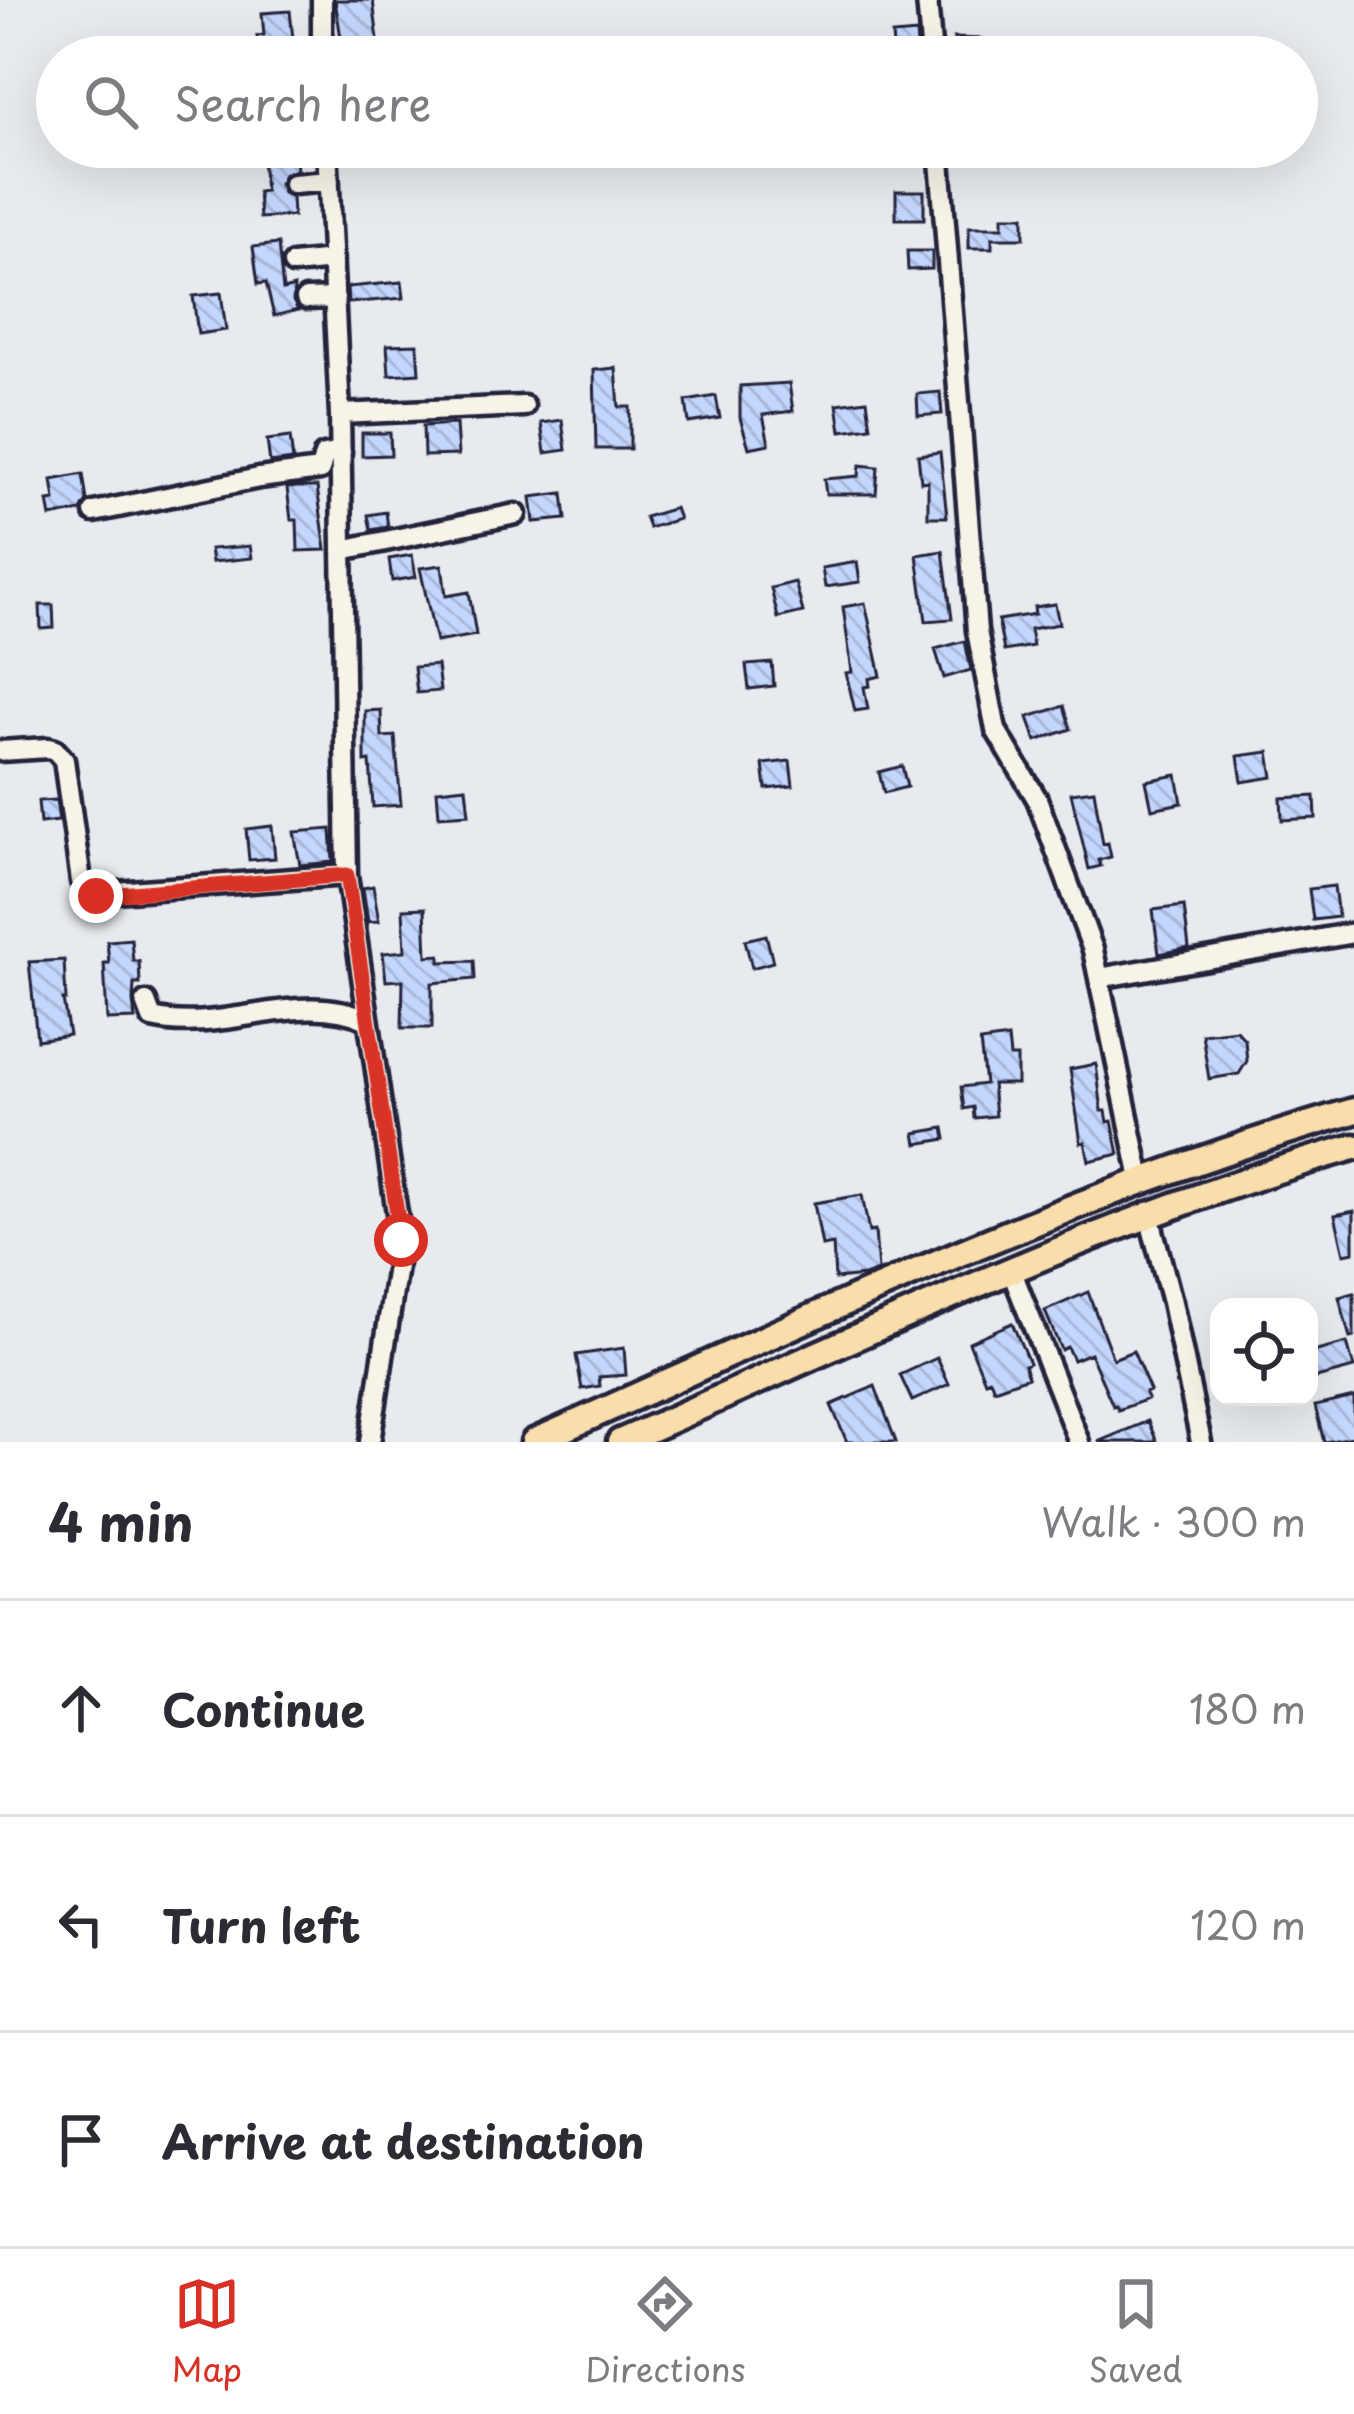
<!DOCTYPE html>
<html lang="en">
<head>
<meta charset="utf-8">
<style>
	:root { --surface:#fff; --page:#f2f2f3; --text:#2b2b33; --muted:#7c7c81; --line:#e1e1e2; --accent:#d93025 }
	body { margin:0; font-family:"Playpen Sans",sans-serif; background:var(--page); color:var(--text) }
	.controls { position:absolute; right:36px; bottom:36px; display:grid; overflow:hidden; border-radius:24px; box-shadow:0 12px 48px #0002 }
	.controls button { width:108px; height:108px; display:grid; place-items:center; padding:0; border:0; border-bottom:3px solid var(--line); background:var(--surface); color:var(--text); font:60px sans-serif }
	.stop { position:absolute; width:36px; height:36px; margin:-27px; border:9px solid #d93025; border-radius:50%; background:#fff }
	.stop.end { background:#d93025; border-color:#fff; box-shadow:0 3px 12px #0008 }
	.list { margin:0; padding:0; list-style:none }
	h2 { display:flex; justify-content:space-between; align-items:center; height:156px; margin:0; padding:0 48px; font-size:51px }
	h2 small { font-size:39px; font-weight:400; color:var(--muted) }
	.list li { display:grid; grid-template-columns:78px 1fr auto; gap:36px; align-items:center; box-sizing:border-box; height:216px; padding:0 48px; border-top:3px solid var(--line) }
	.list b { display:block; font-size:45px; white-space:nowrap }
	.list em { font-size:39px; font-style:normal; color:var(--muted) }
	.icon { flex:none; width:66px; height:66px; fill:none; stroke:currentColor; stroke-width:2; stroke-linecap:round; stroke-linejoin:round }
	.map { position:relative; flex:none; width:1354px; height:1442px; overflow:hidden }
	.search { position:absolute; background:var(--surface); box-shadow:0 12px 48px #0002; left:36px; right:36px; top:36px; height:132px; display:flex; align-items:center; gap:30px; box-sizing:border-box; padding:0 42px; border-radius:66px; color:var(--muted); font-size:45px }
	.sheet { height:804px; background:var(--surface) }
	nav { display:flex; justify-content:space-around; align-items:center; box-sizing:border-box; height:168px; border-top:3px solid var(--line); background:var(--surface); font-size:33px; color:var(--muted) }
	nav a { display:grid; justify-items:center; gap:6px }
	nav .on { color:var(--accent) }
	.map>svg:first-child { display:block }
	.building { fill:url(#building-back-hatch); stroke:#22223b; stroke-width:3 }
	.lines { fill:none; stroke-linecap:round; stroke-linejoin:round }
	.minor-casing { stroke:#22223b; stroke-width:27 }
	.major-casing { stroke:#22223b; stroke-width:33 }
	.minor { stroke:#f7f3e8; stroke-width:18 }
	.major { stroke:#f9ddab; stroke-width:24 }
	.route { stroke:#d93025; stroke-width:15 }
</style>
</head>
<body>
<div class="map">
<svg width="1354" height="1442" viewBox="0 0 1354 1442">
	<defs>
		<pattern id="building-back-hatch" width="6" height="6" patternUnits="userSpaceOnUse" patternTransform="scale(3)"><rect width="6" height="6" fill="#c3d6fc"/><path d="M-1 5l2 2M0 0l6 6M5-1l2 2" fill="none" stroke="#a7b7d9"/></pattern>
	</defs>
	<rect width="100%" height="100%" fill="#e7eaee"/>
	<filter id="ink" filterUnits="userSpaceOnUse"><feTurbulence type="fractalNoise" baseFrequency=".00833" numOctaves="2"/><feDisplacementMap in="SourceGraphic" scale="24" xChannelSelector="R" yChannelSelector="G"/><feConvolveMatrix kernelMatrix="1 2 1 2 8 2 1 2 1" color-interpolation-filters="sRGB"/></filter>
	<g filter="url(#ink)">
		<path class="building" d="M335,0H373L380,57H344Z
			M290,11L293,39L308,40L307,57H296V53L271,55L270,46L259,47L257,36L264,35L262,13Z
			M916,33L918,57H894L892,35Z
			M954,38L984,39L983,57H953Z
			M519,41L520,57H485V43Z
			M601,45L603,57H568V52Z
			M295,147L297,170L284,174L280,184L283,193L292,197L293,216L260,218L258,192L265,191L261,148Z
			M896,191H924V219H896Z
			M1003,216H1024V238H992V248H969V227H1003Z
			M278,244L283,290L294,287L293,301L298,310L274,316L266,283L258,284L253,247Z
			M907,251H932V269L908,270Z
			M402,282L404,298L348,303L347,287Z
			M221,293L226,330L198,334L193,296Z
			M417,344L419,373L389,375L387,345Z
			M616,368L619,407H630V449H596L594,370Z
			M789,383L793,411L763,415L769,444L749,448L740,418V386Z
			M940,392L942,414L918,416L917,394Z
			M716,396L720,418L689,423L686,401Z
			M867,400L871,427L841,431L837,404Z
			M562,420L566,450L545,453L541,423Z
			M456,424L458,455L424,456L423,426Z
			M362,433H390L391,455L362,456Z
			M290,437L293,460L270,463L267,440Z
			M940,452L947,517H928V481L921,482L918,455Z
			M860,465L878,467L876,494H826L824,479L859,476Z
			M83,474L87,501L81,511L51,517L48,501L55,500L52,480Z
			M297,487H317L326,550L298,551L297,520H291L287,488Z
			M563,493L566,519L534,522L531,497Z
			M675,508L679,519L649,528L645,517Z
			M386,512L388,527L371,530L368,515Z
			M250,546L252,558L212,562L210,549Z
			M943,551L952,619L926,621L917,555Z
			M412,555L416,577L392,581L389,559Z
			M857,562L860,582L825,587L822,568Z
			M442,565L446,596L469,592L476,635L436,642L420,568Z
			M795,582L803,612L778,618L771,588Z
			M865,603L881,676L869,679L870,686L864,687L868,709L855,711L846,673L852,672L843,607Z
			M1055,604L1059,624L1030,629L1033,646L1004,651L998,620L1035,614L1034,607Z
			M40,605H53L54,628L41,629Z
			M965,641L971,670L944,678L935,649Z
			M772,663L774,686L749,689L746,665Z
			M437,665L440,691L417,693L414,667Z
			M1064,706L1071,729L1036,741L1028,717Z
			M381,710L382,737L395,736L401,805L373,807L370,761L365,762V711Z
			M1269,752L1273,777L1242,782L1238,756Z
			M790,761L793,786L766,789L763,764Z
			M902,766L907,787L884,793L879,772Z
			M1177,775L1182,803L1152,809L1146,781Z
			M466,787L469,814L439,816L437,790Z
			M1094,790L1103,844L1108,843L1111,857L1099,860L1101,866L1089,869L1071,793Z
			M1315,796L1316,818L1282,820L1281,798Z
			M56,800L59,821L40,823L38,801Z
			M272,826L275,858L249,860L246,829Z
			M331,829L333,862L300,865L294,832Z
			M373,886L379,921L368,922L363,888Z
			M1334,886L1338,917L1313,920L1309,889Z
			M1184,906L1189,948L1159,954L1153,910Z
			M425,908L427,956L440,955V962L474,961L475,979L432,983V1028H402L403,980L386,981L383,953L405,951L403,909Z
			M766,935L773,962L752,968L745,940Z
			M131,939L133,961H139L140,984H134L133,1001L135,1019L107,1020L104,963H109L107,941Z
			M64,960L66,1000H63L69,1035L37,1040L29,962Z
			M1236,1030L1245,1040L1247,1061L1239,1074L1209,1079L1202,1034Z
			M1008,1038L1010,1057H1017V1084H992L995,1116L974,1118L973,1107L964,1109L961,1087L985,1084L980,1042Z
			M1096,1064L1102,1111H1106L1108,1122L1112,1121L1119,1154L1089,1161L1085,1142L1081,1143L1070,1069Z
			M944,1128L946,1139L917,1144L915,1133Z
			M862,1195L869,1232L875,1231L878,1271L864,1276L835,1279L833,1244L822,1246L814,1203Z
			M1354,1211V1252L1344,1254L1335,1215Z
			M1088,1292L1113,1359L1133,1351L1150,1391L1145,1393L1148,1399L1118,1410L1116,1405L1113,1406L1090,1353L1073,1360L1067,1347L1061,1350L1045,1311Z
			M1354,1293V1337L1350,1338L1339,1297Z
			M1012,1323L1029,1363L1024,1365L1028,1377L994,1389L990,1379L985,1381L969,1342Z
			M1347,1343L1354,1368L1309,1380V1353Z
			M624,1348L626,1375L599,1377L600,1386L582,1389L576,1355Z
			M937,1358L949,1384L912,1401L900,1375Z
			M875,1386L896,1442H847L831,1405Z
			M1354,1397V1437L1324,1442L1315,1406Z
			M1148,1421L1157,1442H1098Z"/>
		<g class="lines">
			<defs>
				<path id="minor" d="M322,0V57
					M927,0L932,57
					M327,147L340,414L347,875L401,1240L370,1442
					M939,147L977,631L996,730L1037,799L1093,950L1141,1179
					M293,184L329,181
					M293,264L333,260
					M306,299L335,298
					M340,414L524,406
					M94,512L259,478L320,470L324,455L341,452
					M342,550L516,514
					M0,751L48,748L55,750L64,760L81,881L88,894L347,875
					M1099,978L1354,933
					M146,1002L152,1018C224,1035 300,988 368,1020
					M1148,1212L1172,1302L1201,1442
					M1012,1272L1079,1442"/>
				<path id="major" d="M534,1442C804,1322 1069,1193 1354,1111
					M620,1442C862,1337 1100,1219 1354,1147"/>
			</defs>
			<use href="#minor" class="minor-casing"/>
			<use href="#major" class="major-casing"/>
			<use href="#minor" class="minor"/>
			<use href="#major" class="major"/>
		</g>
	</g>
	<g class="lines" filter="url(#ink)">
		<path class="route" d="M96,896L347,875L401,1240"/>
	</g>
</svg>
<div class="controls">
<button><svg class="icon" aria-label="locate" viewBox="0 0 24 24"><circle cx="12" cy="12" r="6"/><path d="M12 2v4M12 18v4M2 12h4M18 12h4"/></svg></button>
</div>
<div class="stop" style="left:401px;top:1240px"></div>
<div class="stop end" style="left:96px;top:896px"></div>
<div class="search"><svg class="icon" aria-label="search" viewBox="0 0 24 24"><circle cx="10" cy="10" r="6"/><path d="M15 15l6 6"/></svg>Search here</div>
</div>
<section class="sheet">
<h2>4 min<small>Walk · 300 m</small></h2>
<ul class="list">
<li><svg class="icon" aria-label="ahead" viewBox="0 0 24 24"><path d="M12 20V5M6 11l6-6 6 6"/></svg><div><b>Continue</b></div><em>180 m</em></li>
<li><svg class="icon" aria-label="left" viewBox="0 0 24 24"><path d="M17 20v-9H6M10 6l-5 5 5 5"/></svg><div><b>Turn left</b></div><em>120 m</em></li>
<li><svg class="icon" aria-label="arrive" viewBox="0 0 24 24"><path d="M6 21V4h12l-3 4 3 4H6"/></svg><div><b>Arrive at destination</b></div></li>
</ul>
</section>
<nav>
<a class="on"><svg class="icon" aria-label="map" viewBox="0 0 24 24"><path d="M3 6l6-2 6 2 6-2v14l-6 2-6-2-6 2zM9 4v14M15 6v14"/></svg>Map</a>
<a><svg class="icon" aria-label="directions" viewBox="0 0 24 24"><path d="M12 3l9 9-9 9-9-9zM9 14v-3h6M13 9l2 2-2 2"/></svg>Directions</a>
<a><svg class="icon" aria-label="saved" viewBox="0 0 24 24"><path d="M7 4h10v16l-5-4-5 4z"/></svg>Saved</a>
</nav>
</body>
</html>
